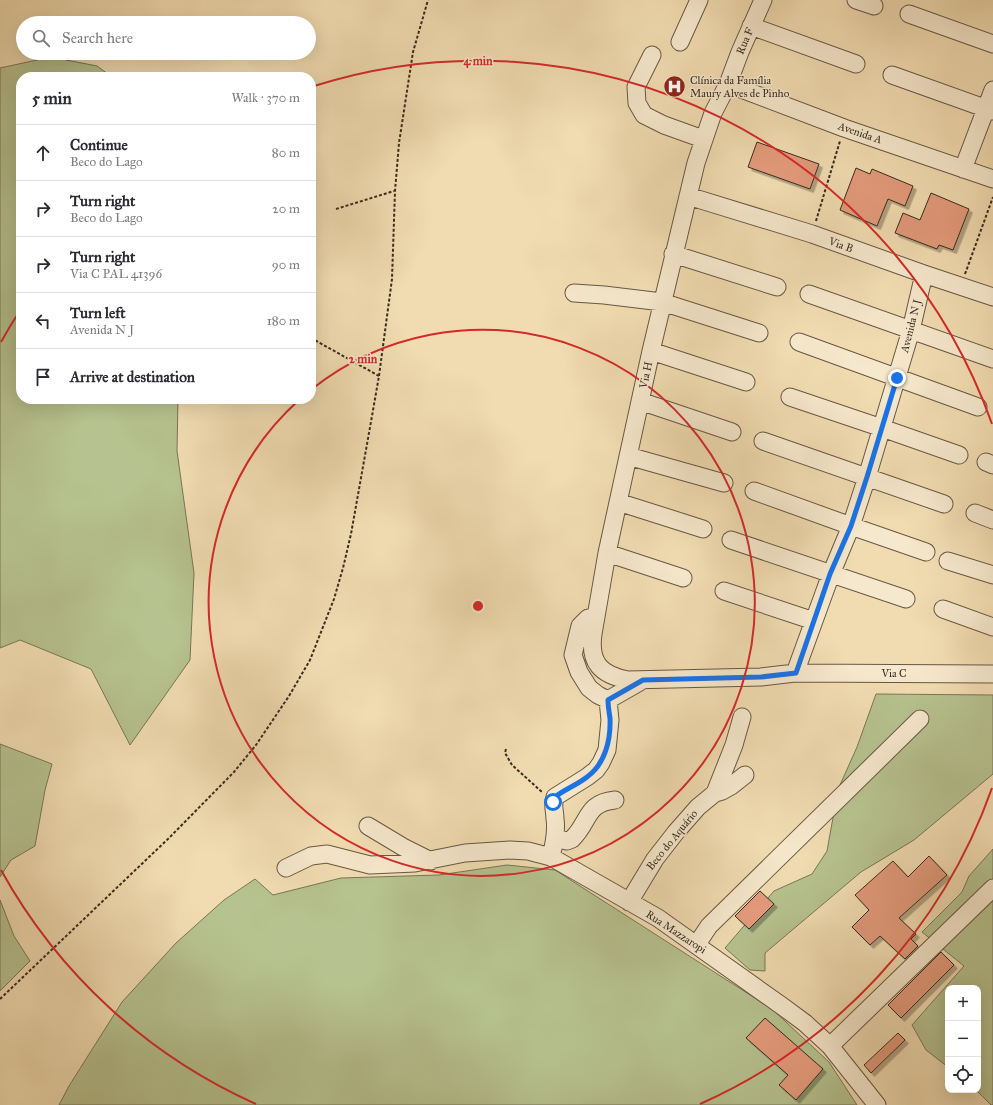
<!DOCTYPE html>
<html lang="en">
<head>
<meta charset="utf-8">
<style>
	:root { --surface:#fff; --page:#f2f2f3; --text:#2b2b33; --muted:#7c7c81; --line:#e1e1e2 }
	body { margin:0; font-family:"IM FELL Great Primer",serif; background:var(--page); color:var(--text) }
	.controls { position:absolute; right:12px; bottom:12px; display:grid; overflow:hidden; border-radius:8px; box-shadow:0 4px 16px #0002 }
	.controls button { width:36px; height:36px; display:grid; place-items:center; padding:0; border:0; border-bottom:1px solid var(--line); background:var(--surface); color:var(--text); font:20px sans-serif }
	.stop { position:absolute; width:12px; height:12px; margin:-9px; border:3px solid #1a73e8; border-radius:50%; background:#fff }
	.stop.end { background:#1a73e8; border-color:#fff; box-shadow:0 1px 4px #0008 }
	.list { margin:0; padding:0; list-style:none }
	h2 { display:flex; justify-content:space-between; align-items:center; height:52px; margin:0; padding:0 16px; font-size:17px }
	h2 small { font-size:13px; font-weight:400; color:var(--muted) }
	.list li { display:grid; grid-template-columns:26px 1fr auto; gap:12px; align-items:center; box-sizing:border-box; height:56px; padding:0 16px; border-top:1px solid var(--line) }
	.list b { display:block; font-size:15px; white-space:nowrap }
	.list p { margin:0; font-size:13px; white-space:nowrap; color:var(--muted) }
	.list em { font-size:13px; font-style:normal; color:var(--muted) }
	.icon { flex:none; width:22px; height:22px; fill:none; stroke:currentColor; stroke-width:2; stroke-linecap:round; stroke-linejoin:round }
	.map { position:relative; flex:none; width:993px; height:1105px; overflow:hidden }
	.search { position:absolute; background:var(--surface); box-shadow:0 4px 16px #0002; left:16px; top:16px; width:300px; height:44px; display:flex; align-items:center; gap:10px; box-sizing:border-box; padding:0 14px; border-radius:22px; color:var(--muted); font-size:15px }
	.panel { position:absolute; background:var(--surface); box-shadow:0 4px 16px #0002; left:16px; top:72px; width:300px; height:332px; border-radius:16px }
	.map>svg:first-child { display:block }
	.green { fill:#b6c28f; stroke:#787658 }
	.building { fill:#e39b7c; stroke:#3a2b21; filter:url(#shadow) }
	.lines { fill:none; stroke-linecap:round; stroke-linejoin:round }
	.minor-casing { stroke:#685745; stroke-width:19 }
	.path { stroke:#3a2b21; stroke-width:2; stroke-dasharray:3 2; stroke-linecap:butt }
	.minor { stroke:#f6e8cc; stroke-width:17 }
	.route { stroke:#1a73e8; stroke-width:5 }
	.ring { fill:none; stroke:#d62828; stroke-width:2 }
	.labels { text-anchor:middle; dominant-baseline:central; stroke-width:3; stroke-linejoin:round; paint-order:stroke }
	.street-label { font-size:11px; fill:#3a2b21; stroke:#f6e8cc }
	.poi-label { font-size:11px; fill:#3a2b21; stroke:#f6e8cc; text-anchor:start }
	.centre { fill:#d62828; stroke:#f6e8cc; stroke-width:2 }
	.ring-label { font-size:12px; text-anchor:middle; font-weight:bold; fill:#d62828; stroke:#f6e8cc; stroke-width:3; stroke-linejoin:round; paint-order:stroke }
</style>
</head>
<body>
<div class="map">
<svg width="993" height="1105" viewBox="0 0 993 1105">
	<defs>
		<filter id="shadow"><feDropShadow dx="3.5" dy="3.5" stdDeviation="0" flood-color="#0004"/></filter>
	</defs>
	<rect width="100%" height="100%" fill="#f1dcb1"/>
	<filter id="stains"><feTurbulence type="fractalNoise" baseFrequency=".005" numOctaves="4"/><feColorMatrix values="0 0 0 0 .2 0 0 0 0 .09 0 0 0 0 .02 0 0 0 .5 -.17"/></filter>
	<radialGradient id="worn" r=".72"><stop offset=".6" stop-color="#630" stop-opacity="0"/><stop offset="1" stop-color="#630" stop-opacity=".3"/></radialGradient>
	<path class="green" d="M51,57L97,66L112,77H21V399H178L177,451L194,573L190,660L130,745L91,669L20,640L0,648V68Z
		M876,694L993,695V774L914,840L861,872L765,953V971L750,970L725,948L774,891L812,874L827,851L832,823L840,785L857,747Z
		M0,744L52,764L45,790L35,846L11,860L0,877Z
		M993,849V1105H991L976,1090H978V988H948V1067L926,1050L912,1025L964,966L922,932L962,892L969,876Z
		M507,865L555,870L772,1009L829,1062L857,1105H59L69,1086L122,1002L176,943L224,900L255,879L273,895L341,878L439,875Z
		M0,900L14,936L30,961L0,991Z"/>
	<path class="building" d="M757,142L819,164L810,189L748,167Z
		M856,168L870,174L872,169L913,186L905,206L888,199L877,226L840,210Z
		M931,193L969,209L953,250L939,245L937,249L895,233L903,213L920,220Z
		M929,856L947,875L899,918L916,934L911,939L918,946L905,959L880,936L870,945L852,927L869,910L855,895L893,861L908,877Z
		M760,891L774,904L749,929L735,916Z
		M941,952L954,965L901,1018L888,1005Z
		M765,1018L823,1069L796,1100L779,1085L788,1075L746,1038Z
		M898,1033L905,1040L871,1073L864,1065Z"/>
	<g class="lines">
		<defs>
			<path id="minor" d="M763,0L740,52L728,84L713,113L696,163L651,351L607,553L593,634C589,663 601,675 628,680L761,677L795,673L993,674
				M856,0L874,6
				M909,14L993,44
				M751,26L856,64
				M680,42L699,0
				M652,55L636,87L637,103L644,115L664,125L703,139
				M892,75L993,111
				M728,84L844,128L993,179
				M963,169L993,90
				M688,196L812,234L924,274L993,297
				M673,254L777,287
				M574,293L604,295L662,302L759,333
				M809,294L993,359
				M799,342L978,407
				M651,351L746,382
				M790,397L882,428L959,455
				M640,401L732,432
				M763,441L944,504
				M628,456L724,483
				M986,462L993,465
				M754,491L851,526L926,552
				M618,502L703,529
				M975,513L993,520
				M731,540L906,599
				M607,553L683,578
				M948,561L993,575
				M724,591L814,621
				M943,609L993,627
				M595,619L588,618L580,626L573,655L579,672L589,688L598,695L608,700
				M795,673L831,574L851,526L867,477L911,330L924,274
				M715,793L734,745L742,717
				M368,826L403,847L431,861
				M555,838L567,841L572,839C590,822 585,803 615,800
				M551,857C554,845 557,832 555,819C555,811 552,805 555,797L587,777L596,770L601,763L607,750L610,720L608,700L643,680
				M286,868L311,856L327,854L370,865L415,863L465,853L510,850L528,851L551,857L658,918L782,1006L805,1023L830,1046L877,1105
				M629,902L655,859L676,832L698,807L715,793L722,791L731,786L745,775
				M697,944L709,926L920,719
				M830,1046L993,888"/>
		</defs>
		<use href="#minor" class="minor-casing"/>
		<path class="path" d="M336,209L394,191
			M816,221L840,141
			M965,274L993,197
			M311,338L379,376
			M506,749L505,753L512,765L542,792
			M0,999L169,838L234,772L256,745L289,696L310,660L334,599L343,568L351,534L372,416L379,376L392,279L395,191L399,143L413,52L428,0"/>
		<use href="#minor" class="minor"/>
	</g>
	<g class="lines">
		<path class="route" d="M553,802L555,797C565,789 577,785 587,777C605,764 611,740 610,718C609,712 608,706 608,700L643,680L761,677L796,673L830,574L851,526L867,477L897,378"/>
	</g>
	<g class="ring">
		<path d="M312 389A273 273 0 1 1 299 400"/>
		<path d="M992 788A545 545 0 0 1 700 1104M256 1104A545 545 0 0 1 1 870M1 342A545 545 0 0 1 21 309M314 86A545 545 0 0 1 992 424"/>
	</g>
	<defs>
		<symbol id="hospital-disc" viewBox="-11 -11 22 22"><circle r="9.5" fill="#8f2418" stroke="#f6e8cc"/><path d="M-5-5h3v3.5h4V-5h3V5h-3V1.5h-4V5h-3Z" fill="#fff"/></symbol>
	</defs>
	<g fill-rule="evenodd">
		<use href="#hospital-disc" x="662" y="74" width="25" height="25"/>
	</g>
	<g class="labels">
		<g class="street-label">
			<text transform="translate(745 41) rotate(-67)">Rua F</text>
			<text transform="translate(860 133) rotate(19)">Avenida A</text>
			<text transform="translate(841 245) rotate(20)">Via B</text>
			<text transform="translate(911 326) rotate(-76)">Avenida N J</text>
			<text transform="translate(646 375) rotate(-78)">Via H</text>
			<text x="894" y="673">Via C</text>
			<text transform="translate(672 840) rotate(-51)">Beco do Aquário</text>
			<text transform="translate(676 932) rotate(33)">Rua Mazzaropi</text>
		</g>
		<g class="poi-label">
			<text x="690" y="80">Clínica da Família<tspan x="690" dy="13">Maury Alves de Pinho</tspan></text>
		</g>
	</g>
	<circle cx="478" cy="606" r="6" class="centre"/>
	<g class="ring-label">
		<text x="478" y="65">4 min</text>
		<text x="363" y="363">2 min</text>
	</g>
	<rect width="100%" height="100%" filter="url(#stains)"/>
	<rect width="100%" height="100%" fill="url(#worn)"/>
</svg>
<div class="controls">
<button>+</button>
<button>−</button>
<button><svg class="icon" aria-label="locate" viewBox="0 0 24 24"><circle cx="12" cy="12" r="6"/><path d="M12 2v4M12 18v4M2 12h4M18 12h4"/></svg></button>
</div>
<div class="stop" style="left:553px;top:802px"></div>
<div class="stop end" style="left:897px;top:378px"></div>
<div class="search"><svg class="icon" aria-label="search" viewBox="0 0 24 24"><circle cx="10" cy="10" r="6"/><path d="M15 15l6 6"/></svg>Search here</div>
<section class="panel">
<h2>5 min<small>Walk · 370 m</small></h2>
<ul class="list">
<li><svg class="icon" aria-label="ahead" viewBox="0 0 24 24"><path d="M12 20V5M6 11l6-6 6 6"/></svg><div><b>Continue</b><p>Beco do Lago</p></div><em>80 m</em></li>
<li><svg class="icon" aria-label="right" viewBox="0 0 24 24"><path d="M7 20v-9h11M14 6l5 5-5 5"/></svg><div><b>Turn right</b><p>Beco do Lago</p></div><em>20 m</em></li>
<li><svg class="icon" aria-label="right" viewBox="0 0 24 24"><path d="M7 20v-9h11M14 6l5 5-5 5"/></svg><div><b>Turn right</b><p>Via C PAL 41396</p></div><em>90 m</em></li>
<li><svg class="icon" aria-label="left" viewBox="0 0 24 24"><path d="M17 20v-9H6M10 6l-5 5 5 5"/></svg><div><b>Turn left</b><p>Avenida N J</p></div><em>180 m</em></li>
<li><svg class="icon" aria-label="arrive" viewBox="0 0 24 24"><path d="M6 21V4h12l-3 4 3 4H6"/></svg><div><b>Arrive at destination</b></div></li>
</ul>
</section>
</div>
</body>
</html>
